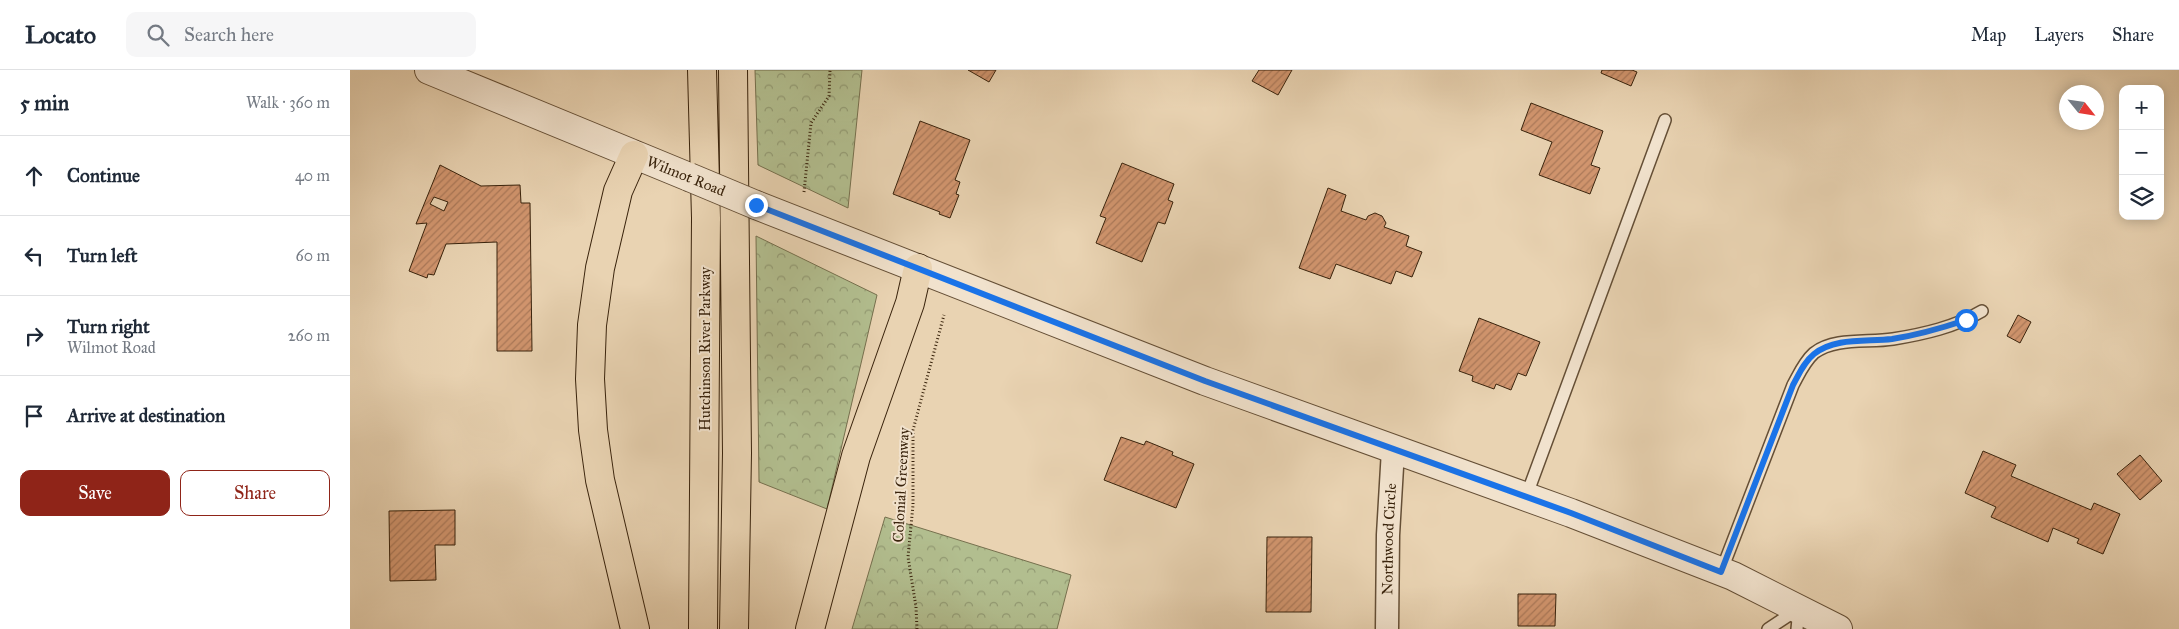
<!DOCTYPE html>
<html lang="en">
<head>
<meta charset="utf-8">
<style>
	:root { --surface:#fff; --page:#f6f6f7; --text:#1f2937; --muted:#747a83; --line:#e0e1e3; --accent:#8f2418 }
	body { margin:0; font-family:"IM FELL Great Primer",serif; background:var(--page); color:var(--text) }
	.controls { position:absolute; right:15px; top:15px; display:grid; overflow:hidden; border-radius:10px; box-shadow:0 2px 12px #0003 }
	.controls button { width:45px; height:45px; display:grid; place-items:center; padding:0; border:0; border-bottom:1px solid var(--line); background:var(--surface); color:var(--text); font:25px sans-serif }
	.compass { position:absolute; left:1709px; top:15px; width:45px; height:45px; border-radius:50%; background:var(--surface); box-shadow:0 2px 12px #0003; rotate:120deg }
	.stop { position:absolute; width:15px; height:15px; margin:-11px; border:4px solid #1a73e8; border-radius:50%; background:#fff }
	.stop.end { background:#1a73e8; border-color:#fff; box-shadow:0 1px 5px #0008 }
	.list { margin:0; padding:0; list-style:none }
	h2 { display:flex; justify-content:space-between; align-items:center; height:65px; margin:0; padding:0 20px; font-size:21px }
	h2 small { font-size:16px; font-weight:400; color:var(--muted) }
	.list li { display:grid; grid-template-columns:32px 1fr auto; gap:15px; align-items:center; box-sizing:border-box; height:80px; padding:0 20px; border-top:1px solid var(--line) }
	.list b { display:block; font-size:19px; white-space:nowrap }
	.list p { margin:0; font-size:16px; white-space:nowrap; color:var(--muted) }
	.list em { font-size:16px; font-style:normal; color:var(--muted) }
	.actions { display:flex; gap:10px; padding:15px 20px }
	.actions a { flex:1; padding:11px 0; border:1px solid var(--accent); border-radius:10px; text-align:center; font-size:18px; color:var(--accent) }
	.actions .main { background:var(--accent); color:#fff }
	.icon { flex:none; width:28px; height:28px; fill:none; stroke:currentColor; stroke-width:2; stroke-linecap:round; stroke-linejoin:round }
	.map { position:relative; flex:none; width:1829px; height:559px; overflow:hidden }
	header { display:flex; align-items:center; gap:30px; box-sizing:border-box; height:70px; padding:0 25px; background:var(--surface); border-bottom:1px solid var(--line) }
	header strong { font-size:24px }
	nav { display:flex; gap:28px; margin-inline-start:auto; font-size:18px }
	.search { width:350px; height:45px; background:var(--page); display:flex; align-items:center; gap:12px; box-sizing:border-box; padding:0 18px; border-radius:10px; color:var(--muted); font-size:19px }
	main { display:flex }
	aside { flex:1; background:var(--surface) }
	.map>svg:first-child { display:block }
	.forest { fill:url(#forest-crowns); stroke:#76704e }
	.building { fill:url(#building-hatch); stroke:#39230c; fill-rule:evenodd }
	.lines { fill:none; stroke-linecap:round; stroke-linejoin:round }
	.service-casing { stroke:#654f36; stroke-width:14 }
	.minor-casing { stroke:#654f36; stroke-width:25 }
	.tertiary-casing { stroke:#654f36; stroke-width:30 }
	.motorway-casing { stroke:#39230c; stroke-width:30 }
	.path { stroke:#39230c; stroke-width:3; stroke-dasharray:1 2.5; stroke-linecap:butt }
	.service { stroke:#f1e2cd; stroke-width:11 }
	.minor { stroke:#f1e2cd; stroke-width:22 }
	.tertiary { stroke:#f1e2cd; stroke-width:28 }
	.motorway { stroke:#e9d3b2; stroke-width:28 }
	.tertiary-bridge-casing { stroke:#654f36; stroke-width:30; stroke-linecap:butt }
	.tertiary-bridge { stroke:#f1e2cd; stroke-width:28 }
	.route { stroke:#1a73e8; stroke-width:6 }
	.labels { text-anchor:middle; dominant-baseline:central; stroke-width:4; stroke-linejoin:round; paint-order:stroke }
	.street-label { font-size:15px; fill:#39230c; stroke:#f1e2cd }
</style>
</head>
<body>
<header>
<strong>Locato</strong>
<div class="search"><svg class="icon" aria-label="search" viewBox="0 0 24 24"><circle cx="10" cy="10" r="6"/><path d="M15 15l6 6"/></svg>Search here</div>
<nav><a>Map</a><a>Layers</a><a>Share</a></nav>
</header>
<main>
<aside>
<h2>5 min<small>Walk · 360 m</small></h2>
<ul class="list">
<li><svg class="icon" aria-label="ahead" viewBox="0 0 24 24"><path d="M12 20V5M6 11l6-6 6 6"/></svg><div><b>Continue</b></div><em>40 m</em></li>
<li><svg class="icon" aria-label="left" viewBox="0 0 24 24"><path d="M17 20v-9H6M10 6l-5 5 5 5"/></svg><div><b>Turn left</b></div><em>60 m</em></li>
<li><svg class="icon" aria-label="right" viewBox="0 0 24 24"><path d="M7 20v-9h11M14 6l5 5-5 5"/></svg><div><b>Turn right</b><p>Wilmot Road</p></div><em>260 m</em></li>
<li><svg class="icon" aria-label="arrive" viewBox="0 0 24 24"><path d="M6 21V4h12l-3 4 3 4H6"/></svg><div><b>Arrive at destination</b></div></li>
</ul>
<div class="actions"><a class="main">Save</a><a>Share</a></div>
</aside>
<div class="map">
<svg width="1829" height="559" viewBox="0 0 1829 559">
	<defs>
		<pattern id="forest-crowns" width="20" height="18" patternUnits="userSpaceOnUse" patternTransform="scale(1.25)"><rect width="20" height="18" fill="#b2be8f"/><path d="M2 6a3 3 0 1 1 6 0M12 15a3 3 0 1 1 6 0" fill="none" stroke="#929a73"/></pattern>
		<pattern id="building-hatch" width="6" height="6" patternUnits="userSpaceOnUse" patternTransform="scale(1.25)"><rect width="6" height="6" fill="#d1956e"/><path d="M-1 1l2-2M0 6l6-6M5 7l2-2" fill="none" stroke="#ab7959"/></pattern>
	</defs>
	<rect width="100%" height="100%" fill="#e9d3b2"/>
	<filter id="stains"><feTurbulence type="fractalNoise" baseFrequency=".004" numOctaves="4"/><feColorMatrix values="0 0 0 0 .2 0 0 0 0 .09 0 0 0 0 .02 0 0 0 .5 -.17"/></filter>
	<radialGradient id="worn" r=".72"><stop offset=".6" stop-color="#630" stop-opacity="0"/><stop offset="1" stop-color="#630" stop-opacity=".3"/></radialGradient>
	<path class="forest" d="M405,0H512L498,138L408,95Z
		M406,166L527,225L477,439L409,412Z
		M535,447L721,505L707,559H502Z"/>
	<path class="building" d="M618,0H646L639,12Z
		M909,0H942L928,25L902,11Z
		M1252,0H1282L1287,2L1281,16L1251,3Z
		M1181,33L1253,61L1241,95L1250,98L1240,124L1189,105L1202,72L1171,60Z
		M570,51L620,70L605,110L610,112L606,124L609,125L600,148L589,144L590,142L543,124Z
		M772,93L824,114L818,130L823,132L815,154L808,152L792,192L746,173L756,148L750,146Z
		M90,95L131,116L170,115L171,133H180L182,281H147V172L96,174L84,205L78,204L77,208L59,201L77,153L66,154ZM84,127L98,132L94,141L80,134Z
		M978,118L996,125L991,141L1016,150L1018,146L1025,143L1032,146L1036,153L1034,157L1059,166L1056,176L1072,182L1062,207L1046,201L1041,214L986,194L980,209L949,198Z
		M1668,245L1681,252L1670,273L1657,266Z
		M1129,248L1190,272L1176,306L1168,303L1161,320L1146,314L1144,319L1122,311L1123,306L1109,301Z
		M771,367L794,375L796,371L823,382L822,385L844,394L826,438L754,410Z
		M1633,381L1666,395L1661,406L1741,440L1744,433L1770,444L1753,484L1727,473L1729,469L1703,458L1698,472L1641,447L1646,437L1615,423Z
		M1790,385L1812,411L1790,430L1767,404Z
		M105,440V475H85L86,510L40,511L39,441Z
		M917,467H962L961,542H916Z
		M1168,524H1206L1205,556H1168Z"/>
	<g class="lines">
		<defs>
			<path id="service" d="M1176,427L1315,50
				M1371,502L1443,315C1449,304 1454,292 1464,283C1485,267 1518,273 1543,269C1574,264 1605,257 1632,241
				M1418,559L1447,540
				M1447,559L1449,539"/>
			<g id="minor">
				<path id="s1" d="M1037,559L1038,465L1043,380"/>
			</g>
			<path id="tertiary" d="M79,0L339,107
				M406,135L855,311L1221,443L1383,506L1488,559"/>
			<path id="motorway" d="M352,0L356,148L353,559
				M383,0L387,383L384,559
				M284,85L268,121L250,198L242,255L240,309L243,360L250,410L285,559
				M460,559L506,386L560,233L568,198"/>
		</defs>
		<use href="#service" class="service-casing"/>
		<use href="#minor" class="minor-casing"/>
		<use href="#tertiary" class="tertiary-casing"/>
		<use href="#motorway" class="motorway-casing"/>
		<path class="path" d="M454,122L461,53L479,26L480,0
			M567,559L566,537L558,487L563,435V360L594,245"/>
		<use href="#service" class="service"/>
		<use href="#minor" class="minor"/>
		<use href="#tertiary" class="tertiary"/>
		<use href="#motorway" class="motorway"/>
		<defs>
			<path id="tertiary-bridge" d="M339,107L406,135"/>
		</defs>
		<use href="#tertiary-bridge" class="tertiary-bridge-casing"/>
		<use href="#tertiary-bridge" class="tertiary-bridge"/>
	</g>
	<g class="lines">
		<path class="route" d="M406,135L855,311L1221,443L1371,502L1443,315C1449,304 1454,292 1464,284C1485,267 1517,272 1542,269C1568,265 1592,258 1616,250"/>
	</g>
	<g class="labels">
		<g class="street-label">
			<text transform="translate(336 106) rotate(22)">Wilmot Road</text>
			<text transform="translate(355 279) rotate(-90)">Hutchinson River Parkway</text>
			<text transform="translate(551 415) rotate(-87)">Colonial Greenway</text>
			<text stroke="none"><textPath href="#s1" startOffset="90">Northwood Circle</textPath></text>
		</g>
	</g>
	<rect width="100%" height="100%" filter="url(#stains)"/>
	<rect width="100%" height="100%" fill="url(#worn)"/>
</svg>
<div class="controls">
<button>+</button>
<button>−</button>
<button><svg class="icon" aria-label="layers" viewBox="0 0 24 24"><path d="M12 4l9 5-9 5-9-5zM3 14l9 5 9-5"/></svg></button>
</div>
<svg class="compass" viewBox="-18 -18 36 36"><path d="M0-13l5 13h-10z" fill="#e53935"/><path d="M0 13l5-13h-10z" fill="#747a83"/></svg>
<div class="stop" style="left:1616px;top:250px"></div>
<div class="stop end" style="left:406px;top:135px"></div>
</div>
</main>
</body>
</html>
